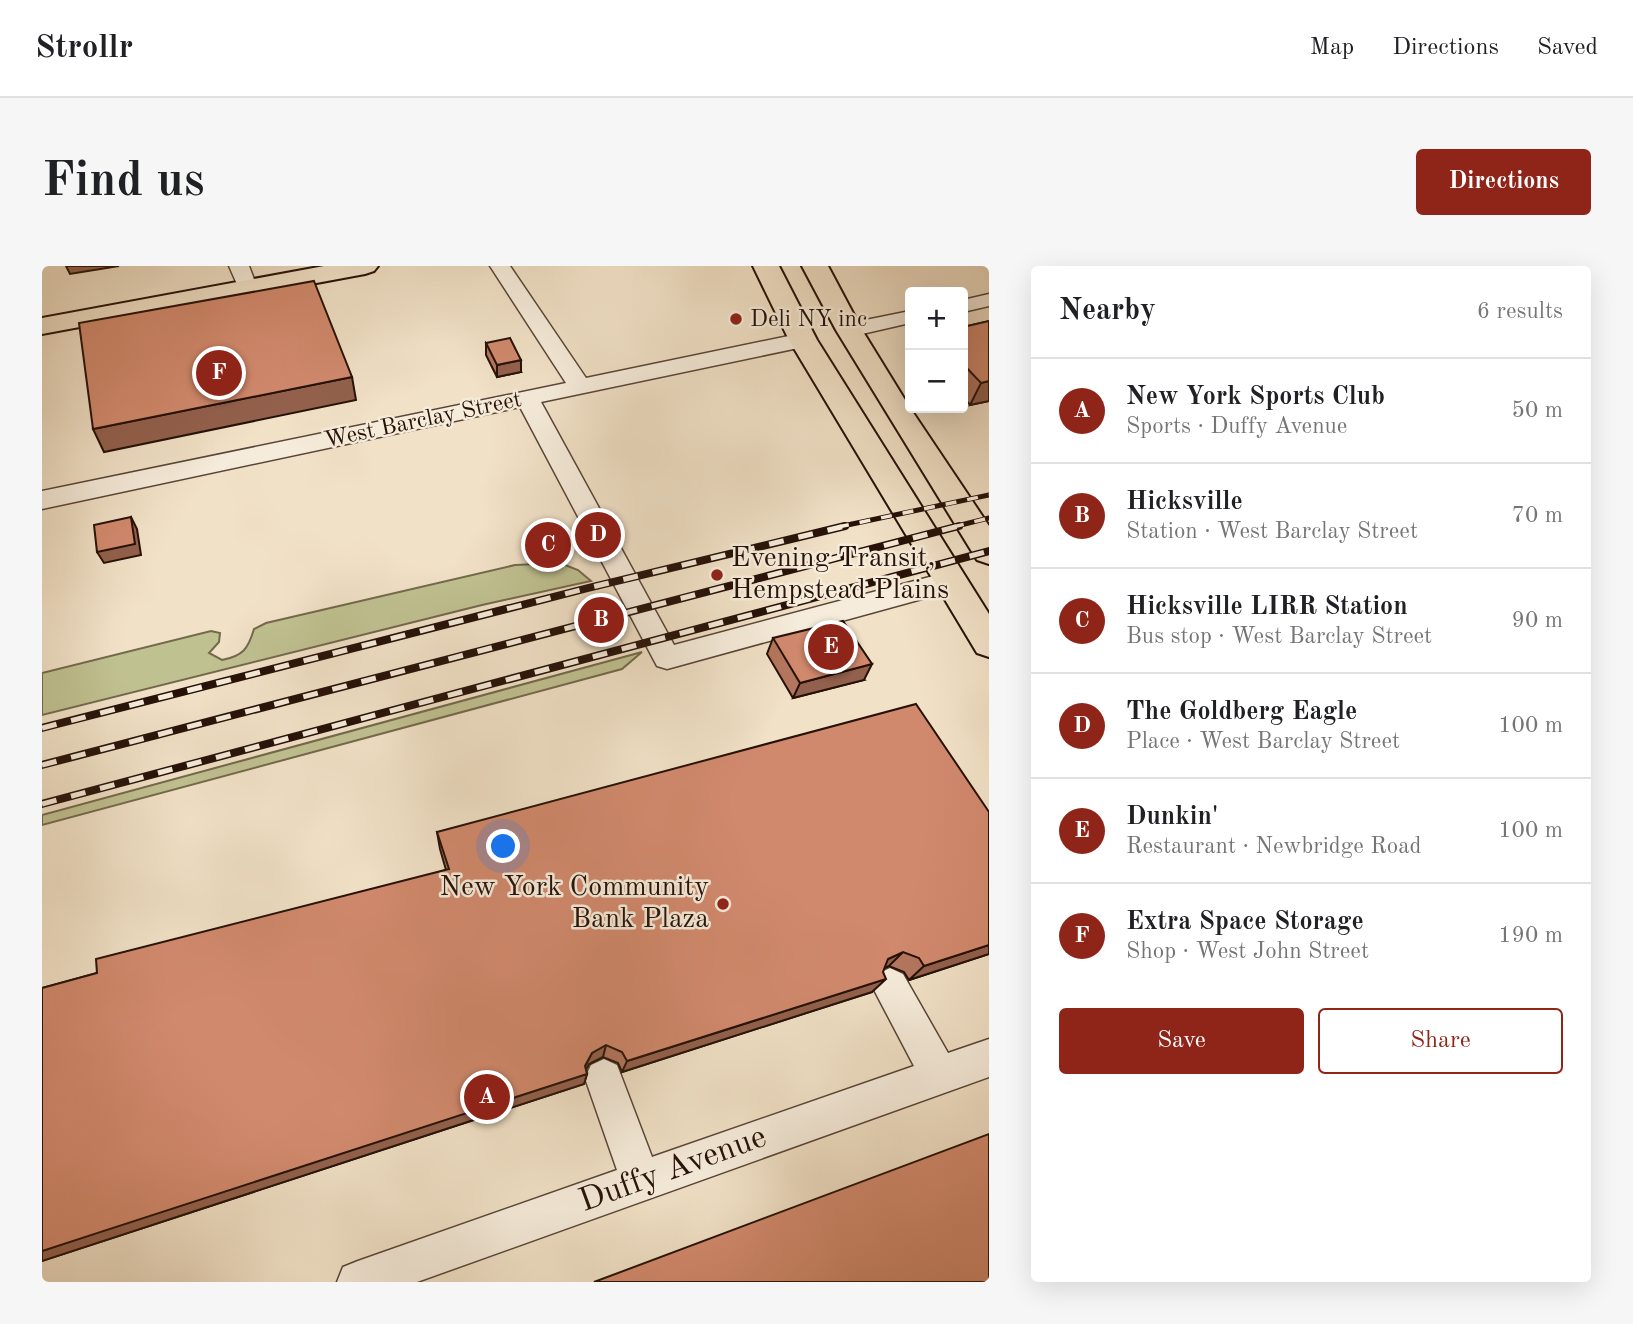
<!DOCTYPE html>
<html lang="en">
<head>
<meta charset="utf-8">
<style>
	:root { --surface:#fff; --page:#f6f6f6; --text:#202124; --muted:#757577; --line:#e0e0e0; --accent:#8f2418 }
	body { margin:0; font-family:"Old Standard TT",serif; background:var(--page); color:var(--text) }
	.controls { position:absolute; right:21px; top:21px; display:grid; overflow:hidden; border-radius:7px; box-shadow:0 7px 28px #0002 }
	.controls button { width:63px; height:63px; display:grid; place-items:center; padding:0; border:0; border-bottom:2px solid var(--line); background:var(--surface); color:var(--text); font:35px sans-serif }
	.you { position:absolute; left:462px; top:581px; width:24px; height:24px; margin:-18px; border:5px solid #fff; border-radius:50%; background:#1a73e8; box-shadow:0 0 0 10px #1a73e833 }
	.badge { display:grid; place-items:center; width:46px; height:46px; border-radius:50%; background:var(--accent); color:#fff; font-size:23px; font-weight:700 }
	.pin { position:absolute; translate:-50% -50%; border:4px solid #fff; box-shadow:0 2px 7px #0006 }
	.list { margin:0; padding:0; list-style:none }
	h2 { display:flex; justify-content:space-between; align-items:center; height:91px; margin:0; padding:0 28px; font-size:30px }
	h2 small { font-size:23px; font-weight:400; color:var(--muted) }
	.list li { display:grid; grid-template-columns:46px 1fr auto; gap:21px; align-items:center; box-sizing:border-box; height:105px; padding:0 28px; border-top:2px solid var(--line) }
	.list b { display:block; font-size:26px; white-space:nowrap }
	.list p { margin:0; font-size:23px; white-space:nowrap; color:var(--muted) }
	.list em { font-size:23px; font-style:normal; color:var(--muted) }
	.actions { display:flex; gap:14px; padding:21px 28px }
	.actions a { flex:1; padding:16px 0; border:2px solid var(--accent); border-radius:7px; text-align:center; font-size:24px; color:var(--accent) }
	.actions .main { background:var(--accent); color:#fff }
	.map { position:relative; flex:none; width:947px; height:1016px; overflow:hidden; border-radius:7px }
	header { display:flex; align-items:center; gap:42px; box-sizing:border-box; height:98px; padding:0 35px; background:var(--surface); border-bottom:2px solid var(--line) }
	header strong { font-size:33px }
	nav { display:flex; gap:38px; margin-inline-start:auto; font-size:24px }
	.intro { display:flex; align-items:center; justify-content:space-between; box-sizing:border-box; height:168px; padding:0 42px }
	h1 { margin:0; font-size:49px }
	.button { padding:18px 32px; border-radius:7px; background:var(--accent); color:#fff; font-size:24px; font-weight:700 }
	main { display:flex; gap:42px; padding:0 42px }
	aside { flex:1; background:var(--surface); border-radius:7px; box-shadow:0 7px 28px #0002 }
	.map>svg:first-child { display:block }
	.green { fill:#c0c191; stroke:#73694c; stroke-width:2 }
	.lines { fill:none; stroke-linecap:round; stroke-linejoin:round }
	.minor-casing { stroke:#594538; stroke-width:3 }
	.major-casing { stroke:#261108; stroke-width:4 }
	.minor { fill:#f6ecdb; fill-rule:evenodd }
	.major { fill:#f1e1c7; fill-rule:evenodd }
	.rail-far1-casing { stroke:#261108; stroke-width:5 }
	.rail-casing { stroke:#261108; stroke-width:8 }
	.rail-far1 { stroke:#f6ecdb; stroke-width:3.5; stroke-dasharray:11; stroke-linecap:butt }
	.rail { stroke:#f6ecdb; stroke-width:5; stroke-dasharray:15; stroke-linecap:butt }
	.wall { fill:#b4765e; stroke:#261108; stroke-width:2 }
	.shaded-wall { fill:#92604c; stroke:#261108; stroke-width:2 }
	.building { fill:#d1896d; stroke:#261108; stroke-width:2 }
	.poi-dot { fill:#8f2418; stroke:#f6ecdb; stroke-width:2.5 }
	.labels { text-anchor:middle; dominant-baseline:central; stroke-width:5; stroke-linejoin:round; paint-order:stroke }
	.far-poi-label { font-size:23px; fill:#261108; stroke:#f6ecdb; text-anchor:start }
	.far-street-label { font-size:23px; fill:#261108; stroke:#f6ecdb }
	.poi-label { font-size:28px; fill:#261108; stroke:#f6ecdb; text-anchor:start }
	.near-street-label { font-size:33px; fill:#261108; stroke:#f6ecdb }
</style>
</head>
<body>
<header>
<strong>Strollr</strong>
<nav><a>Map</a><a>Directions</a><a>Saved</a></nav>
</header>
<div class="intro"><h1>Find us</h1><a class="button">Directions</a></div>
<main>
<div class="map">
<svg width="947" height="1016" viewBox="0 0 947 1016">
	<rect width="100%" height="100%" fill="#f1e1c7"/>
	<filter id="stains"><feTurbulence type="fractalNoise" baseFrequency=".00286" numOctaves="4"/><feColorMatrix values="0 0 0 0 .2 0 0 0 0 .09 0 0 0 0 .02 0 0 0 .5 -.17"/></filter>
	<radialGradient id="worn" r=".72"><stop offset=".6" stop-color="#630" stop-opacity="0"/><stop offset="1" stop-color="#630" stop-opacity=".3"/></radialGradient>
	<path class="green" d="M518,297L536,304L549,315L440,339L0,449V407L169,365L178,367L177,376L167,387L180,394C201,390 206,383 212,363L224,357L473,299Z
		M600,386L580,403L0,559V549Z"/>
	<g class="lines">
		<defs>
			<path id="minor" d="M187,0H207L215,21L212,25H198Z
				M448,0H468L544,112L761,67L769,69L772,74L769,79L761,81L499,136L632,379L910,305L920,308L924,315L920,322L625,403L615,400L478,141L0,243V225L524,117Z
				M947,28V40L921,46V34Z
				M868,45V57L807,71L799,69L796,64L799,59Z
				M848,702L861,708L906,787L947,773V811L375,1016H295L301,1001L316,995L575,904L543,812L549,799L562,793L575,799L610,891L872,800L830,720L835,708Z"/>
			<path id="major" d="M282,0H336L332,5L323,8L0,68V52Z
				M711,0H737L775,74L947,348V391L935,387L747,74Z
				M760,0H786L820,64L868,142L947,260V298L935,294L794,64Z"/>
		</defs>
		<use href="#minor" class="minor-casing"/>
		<use href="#major" class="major-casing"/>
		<use href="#minor" class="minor"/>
		<use href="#major" class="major"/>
		<defs>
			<path id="rail-far1" d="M796,261L947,229
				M911,261L947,252"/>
			<path id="rail" d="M0,462L546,322L803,260
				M0,499L917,260
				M0,538L947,285"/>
		</defs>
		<use href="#rail-far1" class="rail-far1-casing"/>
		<use href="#rail" class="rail-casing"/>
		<use href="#rail-far1" class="rail-far1"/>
		<use href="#rail" class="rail"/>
	</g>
	<path class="wall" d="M947,55V135L928,139L921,131V61Z
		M444,77L479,106L455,111L444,89Z
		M731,372L822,414L751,432L725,388Z
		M395,566L947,688L867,714L862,706L847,700L842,702L830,726L580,806L576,797L561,791L547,798L544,803L545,808L542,818L0,995V722L55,707L404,604L398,583Z"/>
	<path class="shaded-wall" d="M24,0H77L28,8Z
		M479,94V106L455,111V99Z
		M310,111L314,134L62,186L51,163Z
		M947,115V135L928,139L939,117Z
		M89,251L95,263L99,289L62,297L55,286Z
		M830,398L822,414L751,432L758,417Z
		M947,679V688L867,714L882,700Z
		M861,686L847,700L833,707L846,693Z
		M844,713L830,726L580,806L585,795Z
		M564,779L561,791L547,798L541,809L545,808L542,818L0,995V985L543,800L550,787Z"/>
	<path class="building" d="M272,15L310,111L51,163L37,57Z
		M947,55V115L939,117L921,98V61Z
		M468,72L479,94L455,99L444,77Z
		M89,251L93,278L55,286L52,259Z
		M801,355L830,398L758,417L731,372Z
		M874,438L947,546V679L882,700L877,692L861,686L846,693L841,706L844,713L585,795L580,786L564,779L550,787L543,800L545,808L0,985V722L55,707L54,693L407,603L395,566Z
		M947,868V1016H552Z"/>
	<g class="poi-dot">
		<circle cx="694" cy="53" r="7"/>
		<circle cx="675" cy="309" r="7"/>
		<circle cx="681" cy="638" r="7"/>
	</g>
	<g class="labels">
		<g class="far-poi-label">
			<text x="708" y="53">Deli NY inc</text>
		</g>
		<g class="far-street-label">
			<text transform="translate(381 154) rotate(-12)">West Barclay Street</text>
		</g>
		<g class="poi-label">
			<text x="689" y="293">Evening Transit,<tspan x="689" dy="32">Hempstead Plains</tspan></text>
			<text x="667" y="622" text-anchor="end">New York Community<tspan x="667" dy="32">Bank Plaza</tspan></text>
		</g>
		<g class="near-street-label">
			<text transform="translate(631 904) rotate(-20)">Duffy Avenue</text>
		</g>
	</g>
	<rect width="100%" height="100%" filter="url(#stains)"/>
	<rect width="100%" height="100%" fill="url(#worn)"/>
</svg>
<div class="controls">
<button>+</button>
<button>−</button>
</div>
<div class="you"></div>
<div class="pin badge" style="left:445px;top:831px">A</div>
<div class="pin badge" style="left:559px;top:354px">B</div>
<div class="pin badge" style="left:506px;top:279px">C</div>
<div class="pin badge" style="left:556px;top:269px">D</div>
<div class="pin badge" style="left:789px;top:381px">E</div>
<div class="pin badge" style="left:177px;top:107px">F</div>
</div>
<aside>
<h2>Nearby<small>6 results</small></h2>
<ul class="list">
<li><span class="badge">A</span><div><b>New York Sports Club</b><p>Sports · Duffy Avenue</p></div><em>50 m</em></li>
<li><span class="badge">B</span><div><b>Hicksville</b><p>Station · West Barclay Street</p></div><em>70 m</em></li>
<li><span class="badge">C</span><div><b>Hicksville LIRR Station</b><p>Bus stop · West Barclay Street</p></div><em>90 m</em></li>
<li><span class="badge">D</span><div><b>The Goldberg Eagle</b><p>Place · West Barclay Street</p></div><em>100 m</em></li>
<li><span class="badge">E</span><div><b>Dunkin'</b><p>Restaurant · Newbridge Road</p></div><em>100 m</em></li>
<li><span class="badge">F</span><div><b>Extra Space Storage</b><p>Shop · West John Street</p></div><em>190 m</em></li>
</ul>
<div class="actions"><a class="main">Save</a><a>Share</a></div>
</aside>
</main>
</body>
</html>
